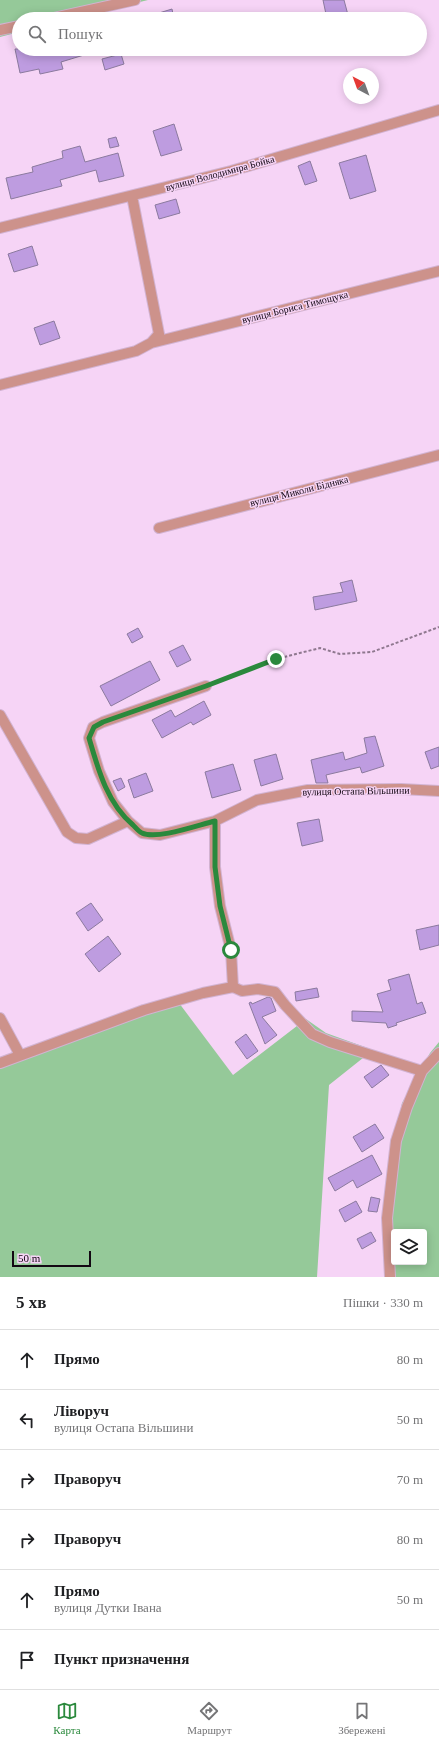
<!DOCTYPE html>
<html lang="uk">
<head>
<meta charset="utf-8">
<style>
	:root { --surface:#fff; --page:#f2f2f2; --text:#202124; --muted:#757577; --line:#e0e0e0; --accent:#2a893c }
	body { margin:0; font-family:"Times New Roman",serif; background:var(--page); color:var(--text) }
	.controls { position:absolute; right:12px; bottom:12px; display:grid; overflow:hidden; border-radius:4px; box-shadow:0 2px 10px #0003 }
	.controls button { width:36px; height:36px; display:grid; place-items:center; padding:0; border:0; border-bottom:1px solid var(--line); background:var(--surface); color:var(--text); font:20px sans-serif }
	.compass { position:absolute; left:343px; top:68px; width:36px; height:36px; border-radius:50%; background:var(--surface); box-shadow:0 2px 10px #0003; rotate:319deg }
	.scale { position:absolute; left:12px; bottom:10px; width:79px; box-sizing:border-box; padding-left:4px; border:2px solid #130813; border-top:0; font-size:11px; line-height:14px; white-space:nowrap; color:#130813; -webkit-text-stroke:3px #f6d4f6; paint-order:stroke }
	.stop { position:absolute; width:12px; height:12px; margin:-9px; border:3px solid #2a893c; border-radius:50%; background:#fff }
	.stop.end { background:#2a893c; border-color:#fff; box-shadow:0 1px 4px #0008 }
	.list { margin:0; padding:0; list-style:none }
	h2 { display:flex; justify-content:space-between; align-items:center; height:52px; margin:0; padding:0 16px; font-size:17px }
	h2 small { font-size:13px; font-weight:400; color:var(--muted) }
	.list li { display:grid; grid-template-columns:26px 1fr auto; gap:12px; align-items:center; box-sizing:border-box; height:60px; padding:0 16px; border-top:1px solid var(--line) }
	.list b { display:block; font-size:15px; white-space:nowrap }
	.list p { margin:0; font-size:13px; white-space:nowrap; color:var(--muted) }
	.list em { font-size:13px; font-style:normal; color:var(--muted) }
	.icon { flex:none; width:22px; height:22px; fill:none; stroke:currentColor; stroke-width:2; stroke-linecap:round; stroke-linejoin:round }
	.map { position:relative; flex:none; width:439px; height:1277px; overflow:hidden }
	.search { position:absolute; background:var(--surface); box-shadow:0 2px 10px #0003; left:12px; right:12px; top:12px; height:44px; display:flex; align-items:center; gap:10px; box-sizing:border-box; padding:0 14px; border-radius:22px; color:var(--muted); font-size:15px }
	.sheet { height:412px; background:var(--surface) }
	nav { display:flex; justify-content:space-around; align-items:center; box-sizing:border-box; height:56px; border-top:1px solid var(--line); background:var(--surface); font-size:11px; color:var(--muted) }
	nav a { display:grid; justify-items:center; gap:2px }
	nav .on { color:var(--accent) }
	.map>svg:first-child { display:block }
	.green { fill:#95c999; fill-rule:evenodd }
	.building { fill:#be9ce0; stroke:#8b7a9e }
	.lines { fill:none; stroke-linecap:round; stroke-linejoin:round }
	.street-casing { stroke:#d2b3d2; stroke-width:12 }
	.path { stroke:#8f788f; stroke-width:2; stroke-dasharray:3 2; stroke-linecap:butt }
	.street { stroke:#cd928b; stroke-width:10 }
	.route { stroke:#2a893c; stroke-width:5 }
	.labels { text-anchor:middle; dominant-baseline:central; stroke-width:3; stroke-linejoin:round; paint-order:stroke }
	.street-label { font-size:10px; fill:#130813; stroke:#f6d4f6 }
</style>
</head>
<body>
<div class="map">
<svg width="439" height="1277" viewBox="0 0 439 1277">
	<rect width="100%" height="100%" fill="#f6d4f6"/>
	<path class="green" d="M0,0H148L71,19H19V32L0,37Z
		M176,999L233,1075L306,1019L326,1033L373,1050L329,1085L317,1277H0V1063Z
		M439,1042V1277H388L387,1177L402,1103L430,1053ZM394,1232H424V1262H394Z"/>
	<path class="building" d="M323,0H344L348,15L327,19Z
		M172,9L174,19H146V17Z
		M15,49H97V51L61,62L63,69L40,74L39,69L20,73Z
		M121,54L124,64L105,70L102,59Z
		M174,124L182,150L161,156L153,131Z
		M116,137L119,146L110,148L108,139Z
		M80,146L85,162L118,153L124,176L99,182L96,170L60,180L62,186L11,199L6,178L33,172L32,167L63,158L62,151Z
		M366,155L376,191L350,199L339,163Z
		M310,161L317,181L305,185L298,166Z
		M176,199L180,213L159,219L155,205Z
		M32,246L38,265L14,272L8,254Z
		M54,321L60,338L40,345L34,328Z
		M352,580L357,601L315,610L313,597L343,592L340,583Z
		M138,628L143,637L132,643L127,634Z
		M183,645L191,660L177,667L169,652Z
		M150,661L160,680L111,706L100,686Z
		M204,701L211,715L193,725L191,722L162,738L152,720L171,710L175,717Z
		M375,736L384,766L362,773L360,767L326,775L328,783H316L311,760L343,752L345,760L367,753L364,738Z
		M439,747V766L431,769L425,752Z
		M276,754L283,779L261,786L254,760Z
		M233,764L241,790L212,798L205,772Z
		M146,773L153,791L134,798L128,780Z
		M121,778L125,787L118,791L113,781Z
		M319,819L323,841L302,846L297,823Z
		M91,903L103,920L88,931L76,913Z
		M439,925V945L420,950L416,930Z
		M108,936L121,954L99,972L85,954Z
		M409,974L417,1004L422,1002L426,1013L396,1023L397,1025L388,1028L386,1023L352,1021V1011L383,1012L377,994L391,990L388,980Z
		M317,988L319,997L296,1001L295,992Z
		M268,997L271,998L276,1011L262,1017L277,1035L265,1044L249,1003L251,1002L252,1004Z
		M246,1034L258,1051L247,1059L235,1042Z
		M381,1065L389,1075L372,1088L364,1077Z
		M375,1124L384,1138L362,1152L353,1137Z
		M372,1155L382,1174L357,1188L353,1180L335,1191L328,1178Z
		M371,1197L380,1199L377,1212L368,1211Z
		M356,1201L362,1212L345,1222L339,1210Z
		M371,1232L376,1241L362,1249L357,1239Z"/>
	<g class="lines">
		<defs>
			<path id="street" d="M49,19L135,0
				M0,30L19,26
				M0,228L231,171L439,110
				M151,343L439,271
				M0,385L136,351L151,343L159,334L132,196
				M159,528L439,455
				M206,686L103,722L93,727L89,738L99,771L113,802L128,821L142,833L160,835L215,821L257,800L308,790L401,789L439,791
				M0,715L67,832L76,838L88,839L128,821
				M215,821V867L220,906L231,950L233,987
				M233,987L242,991L258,989L275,992L285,1005L312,1034L330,1042L422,1071
				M0,1018L20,1055
				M0,1063L144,1010L203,993L233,987
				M390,1277L387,1218L396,1141L407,1107L422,1071L439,1053"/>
		</defs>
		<use href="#street" class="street-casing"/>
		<path class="path" d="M214,683L276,659L320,648L340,654L372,652L439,627"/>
		<use href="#street" class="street"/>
	</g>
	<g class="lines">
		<path class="route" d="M231,950L220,906L215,867V821C198,825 157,840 142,833C139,832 135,827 133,825C107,803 98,769 89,738L94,727L103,722L206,686L276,659"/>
	</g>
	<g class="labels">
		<g class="street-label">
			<text transform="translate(220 173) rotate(-15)">вулиця Володимира Бойка</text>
			<text transform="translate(295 307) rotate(-14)">вулиця Бориса Тимощука</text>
			<text transform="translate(299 491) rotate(-14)">вулиця Миколи Бідняка</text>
			<text transform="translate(356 791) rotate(-1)">вулиця Остапа Вільшини</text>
		</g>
	</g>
</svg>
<div class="controls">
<button><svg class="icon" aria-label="layers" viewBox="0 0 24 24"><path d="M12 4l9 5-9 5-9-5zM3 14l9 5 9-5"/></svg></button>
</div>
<svg class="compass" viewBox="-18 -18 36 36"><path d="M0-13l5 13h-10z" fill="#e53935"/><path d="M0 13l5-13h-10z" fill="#757577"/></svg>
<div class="scale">50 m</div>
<div class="stop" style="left:231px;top:950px"></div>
<div class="stop end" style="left:276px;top:659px"></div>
<div class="search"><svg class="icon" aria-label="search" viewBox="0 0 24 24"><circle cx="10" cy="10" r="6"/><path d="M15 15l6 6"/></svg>Пошук</div>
</div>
<section class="sheet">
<h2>5 хв<small>Пішки · 330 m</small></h2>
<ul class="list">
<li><svg class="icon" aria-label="ahead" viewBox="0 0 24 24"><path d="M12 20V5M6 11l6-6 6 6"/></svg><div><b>Прямо</b></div><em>80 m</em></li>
<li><svg class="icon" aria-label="left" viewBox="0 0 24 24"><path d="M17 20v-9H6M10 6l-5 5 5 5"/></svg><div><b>Ліворуч</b><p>вулиця Остапа Вільшини</p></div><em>50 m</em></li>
<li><svg class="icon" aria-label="right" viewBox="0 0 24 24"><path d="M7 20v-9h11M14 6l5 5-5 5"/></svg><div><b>Праворуч</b></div><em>70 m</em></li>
<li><svg class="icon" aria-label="right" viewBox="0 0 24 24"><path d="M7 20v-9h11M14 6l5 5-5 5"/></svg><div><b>Праворуч</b></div><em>80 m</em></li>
<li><svg class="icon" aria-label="ahead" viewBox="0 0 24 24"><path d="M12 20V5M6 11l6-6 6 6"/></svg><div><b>Прямо</b><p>вулиця Дутки Івана</p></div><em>50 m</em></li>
<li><svg class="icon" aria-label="arrive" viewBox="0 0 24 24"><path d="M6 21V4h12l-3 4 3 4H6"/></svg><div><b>Пункт призначення</b></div></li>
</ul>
</section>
<nav>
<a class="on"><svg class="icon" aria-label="map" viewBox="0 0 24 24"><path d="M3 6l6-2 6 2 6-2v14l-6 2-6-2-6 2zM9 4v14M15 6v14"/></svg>Карта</a>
<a><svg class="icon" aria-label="directions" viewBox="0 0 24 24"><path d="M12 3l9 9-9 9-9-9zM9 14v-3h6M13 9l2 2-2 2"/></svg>Маршрут</a>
<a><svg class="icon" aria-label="saved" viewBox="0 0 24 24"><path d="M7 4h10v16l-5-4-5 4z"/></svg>Збережені</a>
</nav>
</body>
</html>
